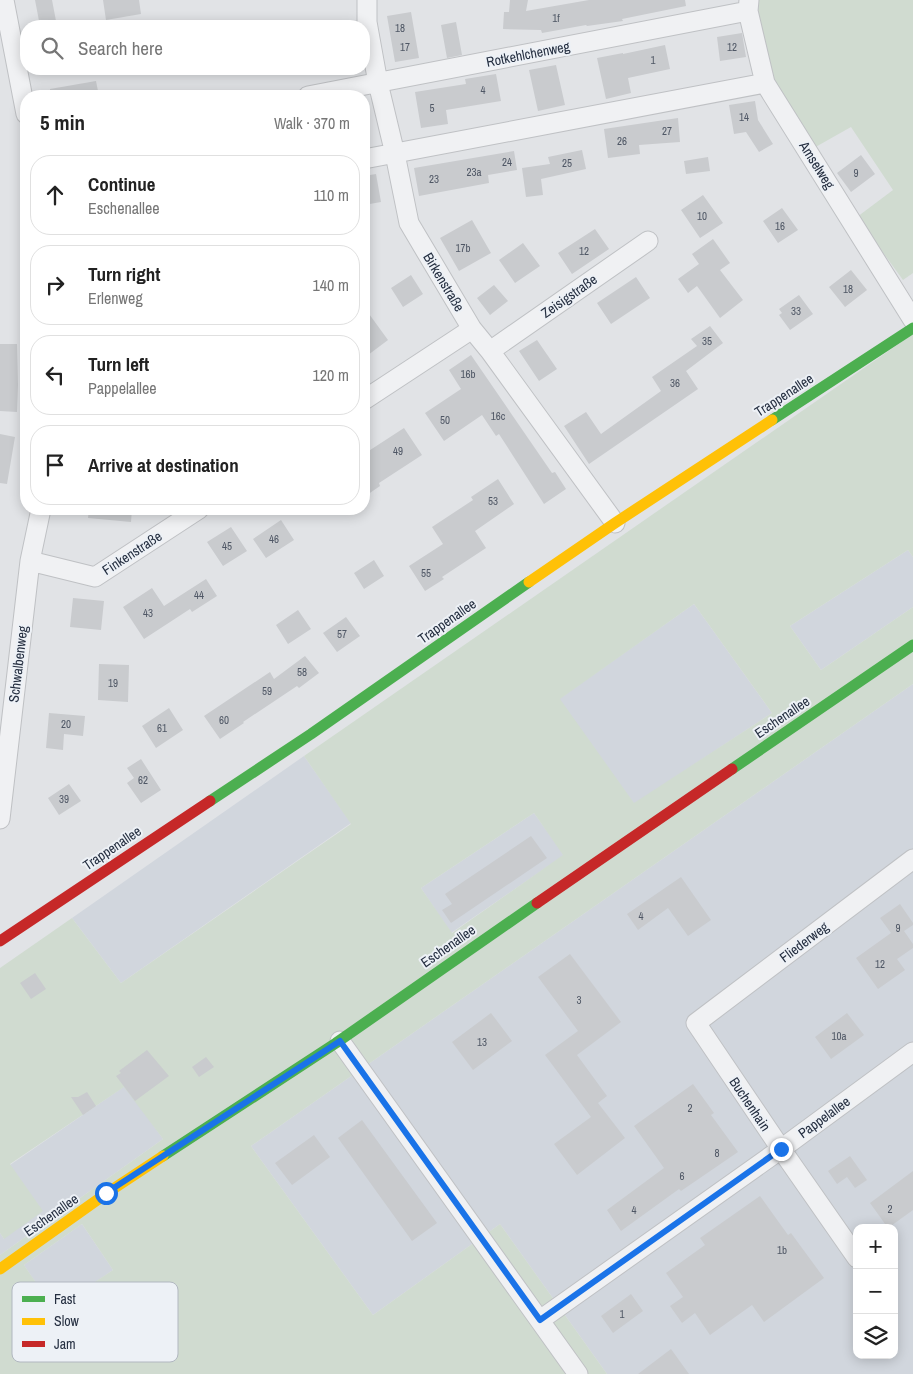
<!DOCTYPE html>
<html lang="en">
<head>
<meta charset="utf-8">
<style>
	:root { --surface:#fff; --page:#f6f6f6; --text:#222; --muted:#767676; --line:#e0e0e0 }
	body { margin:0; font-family:"Archivo Narrow",sans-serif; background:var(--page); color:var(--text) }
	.controls { position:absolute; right:15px; bottom:15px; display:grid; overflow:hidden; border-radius:10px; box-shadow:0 2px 12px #0003 }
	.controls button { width:45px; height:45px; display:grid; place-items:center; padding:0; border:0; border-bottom:1px solid var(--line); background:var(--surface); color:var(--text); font:25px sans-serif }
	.stop { position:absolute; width:15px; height:15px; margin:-11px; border:4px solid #1a73e8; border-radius:50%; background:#fff }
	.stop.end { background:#1a73e8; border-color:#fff; box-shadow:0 1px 5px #0008 }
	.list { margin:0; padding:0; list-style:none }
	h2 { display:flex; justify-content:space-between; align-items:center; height:65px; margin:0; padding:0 20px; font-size:21px }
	h2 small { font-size:16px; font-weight:400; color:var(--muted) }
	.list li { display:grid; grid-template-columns:32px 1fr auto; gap:15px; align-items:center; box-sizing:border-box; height:80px; margin:0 10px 10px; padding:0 10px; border:1px solid var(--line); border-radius:20px }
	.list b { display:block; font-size:19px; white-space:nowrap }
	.list p { margin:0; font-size:16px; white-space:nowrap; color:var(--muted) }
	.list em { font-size:16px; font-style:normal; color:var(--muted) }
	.icon { flex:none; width:28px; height:28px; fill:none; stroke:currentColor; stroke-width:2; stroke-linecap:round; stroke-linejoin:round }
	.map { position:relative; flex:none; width:913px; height:1374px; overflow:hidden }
	.search { position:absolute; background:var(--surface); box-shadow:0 2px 12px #0003; left:20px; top:20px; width:350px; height:55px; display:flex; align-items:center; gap:12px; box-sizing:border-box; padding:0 18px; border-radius:20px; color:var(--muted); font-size:19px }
	.panel { position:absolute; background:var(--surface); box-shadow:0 2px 12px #0003; left:20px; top:90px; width:350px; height:425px; border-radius:20px }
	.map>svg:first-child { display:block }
	.built { fill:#d1d6dd; fill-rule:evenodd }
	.green { fill:#d0dbd0; fill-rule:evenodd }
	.building { fill:#c9cbce }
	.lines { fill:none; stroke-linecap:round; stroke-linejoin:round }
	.street-casing { stroke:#bfc1c4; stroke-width:21 }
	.street { stroke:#f0f1f3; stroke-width:19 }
	.fast { stroke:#4caf50; stroke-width:11 }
	.slow { stroke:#ffc107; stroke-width:11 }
	.jam { stroke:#c62828; stroke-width:11 }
	.route { stroke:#1a73e8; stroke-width:6 }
	.labels { text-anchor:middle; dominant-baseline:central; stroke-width:4; stroke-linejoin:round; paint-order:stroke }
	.number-label { font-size:11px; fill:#4f5765 }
	.street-label { font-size:14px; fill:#252f41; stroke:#edf1f6 }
	.key { fill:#edf1f6; stroke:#b1b7c0; stroke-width:1 }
	.key-label { font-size:14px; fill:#252f41 }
</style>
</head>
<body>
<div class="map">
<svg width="913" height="1374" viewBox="0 0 913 1374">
	<rect width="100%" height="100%" fill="#e1e3e6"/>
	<path class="built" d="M908,550L913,557V607L821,670L790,626Z
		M694,604L772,713L634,804L559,699Z
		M913,684V1374H607L500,1224L373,1315L251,1146ZM857,1228H894V1355H857Z
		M304,756L351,823L121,983L72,918Z
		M534,813L564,855L451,933L421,888Z
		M125,1086L163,1139L0,1255V1233L4,1239L10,1165Z
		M82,1224L113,1270L54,1310L24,1265Z"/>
	<path class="green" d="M758,0H913V273L903,280L857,217L893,190L851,127L812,149L778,93L757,12Z
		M913,334V557L908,550L790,626L821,670L913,607V684L251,1146L373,1315L500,1224L607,1374H0V1255L163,1139L124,1087L10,1164L43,1211L4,1239L0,1233V968L72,918L121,983L351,824L304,756ZM694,604L772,713L634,803L560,699ZM534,813L563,855L452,933L421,888ZM82,1224L113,1270L54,1309L24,1265Z"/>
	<path class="building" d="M35,0H52L57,26H40Z
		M103,0H139L141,14L106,20Z
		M510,0H528L526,11L589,0H685L686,6L622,19L623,21L587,26L586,25L542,33L541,30L503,29L504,12H509Z
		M411,12L419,58L395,62L387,16Z
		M456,22L462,55L447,58L441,25Z
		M742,33L746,57L720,61L717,37Z
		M665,45L670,69L628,78L631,93L606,99L597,58L623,53V54Z
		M556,65L565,105L538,111L529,70Z
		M496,74L501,101L446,110L448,124L421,128L415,92L466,84L465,79Z
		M96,81L99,96H50V89Z
		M755,101L758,120L773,144L759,152L746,132L734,134L729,105Z
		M678,118L680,142L639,145L640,154L608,158L604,129Z
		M582,150L586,169L541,179L543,195L526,197L522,168L550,164L548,157Z
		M514,151L517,170L488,175L489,183L419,196L414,168Z
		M861,155L875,174L851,192L837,173Z
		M708,157L710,171L686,174L684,161Z
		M376,174L381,202L364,205V176Z
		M703,195L723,223L700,238L681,210Z
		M782,208L798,230L778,243L763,221Z
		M472,220L491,253L459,271L440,238Z
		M595,229L609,249L572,274L558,253Z
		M713,239L730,263L720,270L743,300L720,318L697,286L688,293L678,279L699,264L692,254Z
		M523,243L540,266L515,283L499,260Z
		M851,270L867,290L845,307L829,287Z
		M411,275L423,294L403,307L391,288Z
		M636,277L650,298L611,324L597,303Z
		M494,285L508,301L490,315L477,298Z
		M799,295L813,314L790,330L779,315L782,313L779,309Z
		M364,307L388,340L364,358Z
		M710,326L723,343L686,371L698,389L589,464L564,426L586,412L601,434L661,391L652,377L697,346L691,339Z
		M537,340L557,369L539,381L519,351Z
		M0,344H17L18,385L17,412L0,411Z
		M471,355L552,473L555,472L566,489L544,504L499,434L496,436L482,415L444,441L425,413L461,389L449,370Z
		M404,428L422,455L379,483L380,486L364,497V454Z
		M0,434L15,437L7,484L0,483Z
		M498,479L514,504L475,531L486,548L442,577L444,579L425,591L409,566L443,544L432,527L473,500L471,497Z
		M89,509H132L131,522L88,518Z
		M281,520L294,540L266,558L253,539Z
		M231,527L247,551L223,566L207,542Z
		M374,560L384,576L364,589L354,573Z
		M206,579L217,596L192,612L190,609L144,639L123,607L152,588L164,606Z
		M73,598L104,601L101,630L70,627Z
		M298,610L311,629L288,644L276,625Z
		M346,617L360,636L337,652L323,633Z
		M305,656L319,673L299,688L297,686L243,722L244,723L220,739L204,716L270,672L274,679Z
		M99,664L129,665L128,702L98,700Z
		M169,708L183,730L156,748L142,726Z
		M49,713L85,716L83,736L64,734L63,750L46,748Z
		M141,759L161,790L141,803L127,783L134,778L127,768Z
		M69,784L81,801L59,815L48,798Z
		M531,836L547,858L451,923L442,910L452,904L445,894Z
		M681,877L711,920L688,936L668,908L638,930L627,914Z
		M900,904L913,923V925L904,931L913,944V948L897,959L905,970L878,989L856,958L891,933L880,918Z
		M570,954L621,1022L577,1055L607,1096L598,1103L625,1138L577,1175L554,1144L591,1117L545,1055L578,1031L538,977Z
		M35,973L46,989L31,999L20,983Z
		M491,1013L512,1041L473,1070L452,1042Z
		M847,1013L864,1035L831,1059L815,1037Z
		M147,1050L169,1076L135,1101L116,1076L121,1073L119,1071Z
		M206,1057L214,1067L199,1077L192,1067Z
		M693,1084L714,1113L711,1115L738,1152L681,1191L679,1189L621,1231L607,1210L664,1168L634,1126Z
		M87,1092L96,1106L83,1115L71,1097H78Z
		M362,1120L437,1223L412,1241L338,1138Z
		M314,1135L330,1157L292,1185L275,1163Z
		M850,1156L867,1180L855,1188L847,1177L837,1184L828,1171Z
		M913,1171V1210L888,1228L870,1203Z
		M760,1196L788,1235L791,1233L824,1278L764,1322L752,1305L710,1335L695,1313L682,1323L670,1306L683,1297L666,1273L705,1245L700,1238Z
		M631,1294L643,1311L613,1333L601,1316Z
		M671,1349L689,1374H638Z"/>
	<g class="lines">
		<defs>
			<path id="street" d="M4,0L26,114
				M367,0V22L378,83L395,154L409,223L472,329L490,351L615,523
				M749,0L748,11L765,83L913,320
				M308,96L748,11
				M364,159L765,83
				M490,351L648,241
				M364,400L472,329
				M30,561L95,577L199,509
				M0,819L30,561L41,509
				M340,1041L578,1374
				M857,1258L781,1149L696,1023L913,859
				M540,1320L781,1149L913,1052"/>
		</defs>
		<use href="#street" class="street-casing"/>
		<use href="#street" class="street"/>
		<path class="fast" d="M772,420L913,328
			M732,769L913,645
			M210,801L311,734L529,582
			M163,1156L336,1043L537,903"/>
		<path class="slow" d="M529,582L615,523L772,420
			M0,1269L107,1193L163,1156"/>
		<path class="jam" d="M537,903L732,769
			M0,941L210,801"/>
	</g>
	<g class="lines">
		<path class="route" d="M106,1193L340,1041L540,1320L781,1149"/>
	</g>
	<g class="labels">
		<g class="number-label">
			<text x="556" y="18">1f</text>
			<text x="400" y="28">18</text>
			<text x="405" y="47">17</text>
			<text x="732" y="47">12</text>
			<text x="653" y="60">1</text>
			<text x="483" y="90">4</text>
			<text x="432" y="108">5</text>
			<text x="744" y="117">14</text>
			<text x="667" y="131">27</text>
			<text x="622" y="141">26</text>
			<text x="507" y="162">24</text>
			<text x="567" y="163">25</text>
			<text x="474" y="172">23a</text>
			<text x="856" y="173">9</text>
			<text x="434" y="179">23</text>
			<text x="702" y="216">10</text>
			<text x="780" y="226">16</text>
			<text x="463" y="248">17b</text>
			<text x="584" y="251">12</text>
			<text x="848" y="289">18</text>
			<text x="796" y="311">33</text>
			<text x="707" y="341">35</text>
			<text x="468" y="374">16b</text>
			<text x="675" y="383">36</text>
			<text x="498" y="416">16c</text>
			<text x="445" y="420">50</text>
			<text x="398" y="451">49</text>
			<text x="493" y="501">53</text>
			<text x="274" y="539">46</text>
			<text x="227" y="546">45</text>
			<text x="426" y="573">55</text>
			<text x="199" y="595">44</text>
			<text x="148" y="613">43</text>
			<text x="342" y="634">57</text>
			<text x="302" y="672">58</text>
			<text x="113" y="683">19</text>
			<text x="267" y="691">59</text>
			<text x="224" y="720">60</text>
			<text x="66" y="724">20</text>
			<text x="162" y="728">61</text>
			<text x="143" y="780">62</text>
			<text x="64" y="799">39</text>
			<text x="641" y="916">4</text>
			<text x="898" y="928">9</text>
			<text x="880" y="964">12</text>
			<text x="579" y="1000">3</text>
			<text x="839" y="1036">10a</text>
			<text x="482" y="1042">13</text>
			<text x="690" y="1108">2</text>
			<text x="717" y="1153">8</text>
			<text x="682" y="1176">6</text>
			<text x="890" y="1209">2</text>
			<text x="634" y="1210">4</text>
			<text x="782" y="1250">1b</text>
			<text x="622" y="1314">1</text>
		</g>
		<g class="street-label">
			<text transform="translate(528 54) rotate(-11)">Rotkehlchenweg</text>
			<text transform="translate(817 165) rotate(58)">Amselweg</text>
			<text transform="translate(444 282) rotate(59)">Birkenstraße</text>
			<text transform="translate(569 296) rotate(-35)">Zeisigstraße</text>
			<text transform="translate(784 395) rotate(-33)">Trappenallee</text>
			<text transform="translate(132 553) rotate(-33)">Finkenstraße</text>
			<text transform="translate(447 621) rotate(-35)">Trappenallee</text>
			<text transform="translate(18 664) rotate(-83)">Schwalbenweg</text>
			<text transform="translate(782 717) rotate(-34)">Eschenallee</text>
			<text transform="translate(112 848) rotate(-34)">Trappenallee</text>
			<text transform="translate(804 942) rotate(-37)">Fliederweg</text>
			<text transform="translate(448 946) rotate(-35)">Eschenallee</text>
			<text transform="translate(750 1104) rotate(56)">Buchenhain</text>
			<text transform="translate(824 1117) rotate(-36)">Pappelallee</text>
			<text transform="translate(51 1215) rotate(-35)">Eschenallee</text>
		</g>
	</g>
	<rect x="12" y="1282" width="166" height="80" rx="8" class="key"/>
	<rect x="22" y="1296" width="23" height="6" fill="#4caf50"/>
	<rect x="22" y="1318" width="23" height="7" fill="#ffc107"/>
	<rect x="22" y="1341" width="23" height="6" fill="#c62828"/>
	<g class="key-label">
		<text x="54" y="1304">Fast</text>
		<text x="54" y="1326">Slow</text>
		<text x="54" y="1349">Jam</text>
	</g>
</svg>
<div class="controls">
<button>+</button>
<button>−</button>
<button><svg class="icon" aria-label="layers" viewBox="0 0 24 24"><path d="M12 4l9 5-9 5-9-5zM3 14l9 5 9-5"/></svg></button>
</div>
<div class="stop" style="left:106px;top:1193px"></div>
<div class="stop end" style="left:781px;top:1149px"></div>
<div class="search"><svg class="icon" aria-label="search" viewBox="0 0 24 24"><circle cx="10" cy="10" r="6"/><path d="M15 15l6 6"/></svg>Search here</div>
<section class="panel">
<h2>5 min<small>Walk · 370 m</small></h2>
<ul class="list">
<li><svg class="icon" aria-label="ahead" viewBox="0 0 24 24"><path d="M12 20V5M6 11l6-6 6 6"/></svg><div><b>Continue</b><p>Eschenallee</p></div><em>110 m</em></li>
<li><svg class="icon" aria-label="right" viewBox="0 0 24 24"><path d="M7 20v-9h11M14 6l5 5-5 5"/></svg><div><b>Turn right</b><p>Erlenweg</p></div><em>140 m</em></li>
<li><svg class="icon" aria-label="left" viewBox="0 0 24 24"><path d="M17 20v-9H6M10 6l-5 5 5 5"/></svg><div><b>Turn left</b><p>Pappelallee</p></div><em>120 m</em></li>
<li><svg class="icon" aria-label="arrive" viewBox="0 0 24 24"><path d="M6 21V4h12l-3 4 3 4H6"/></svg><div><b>Arrive at destination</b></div></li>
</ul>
</section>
</div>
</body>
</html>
